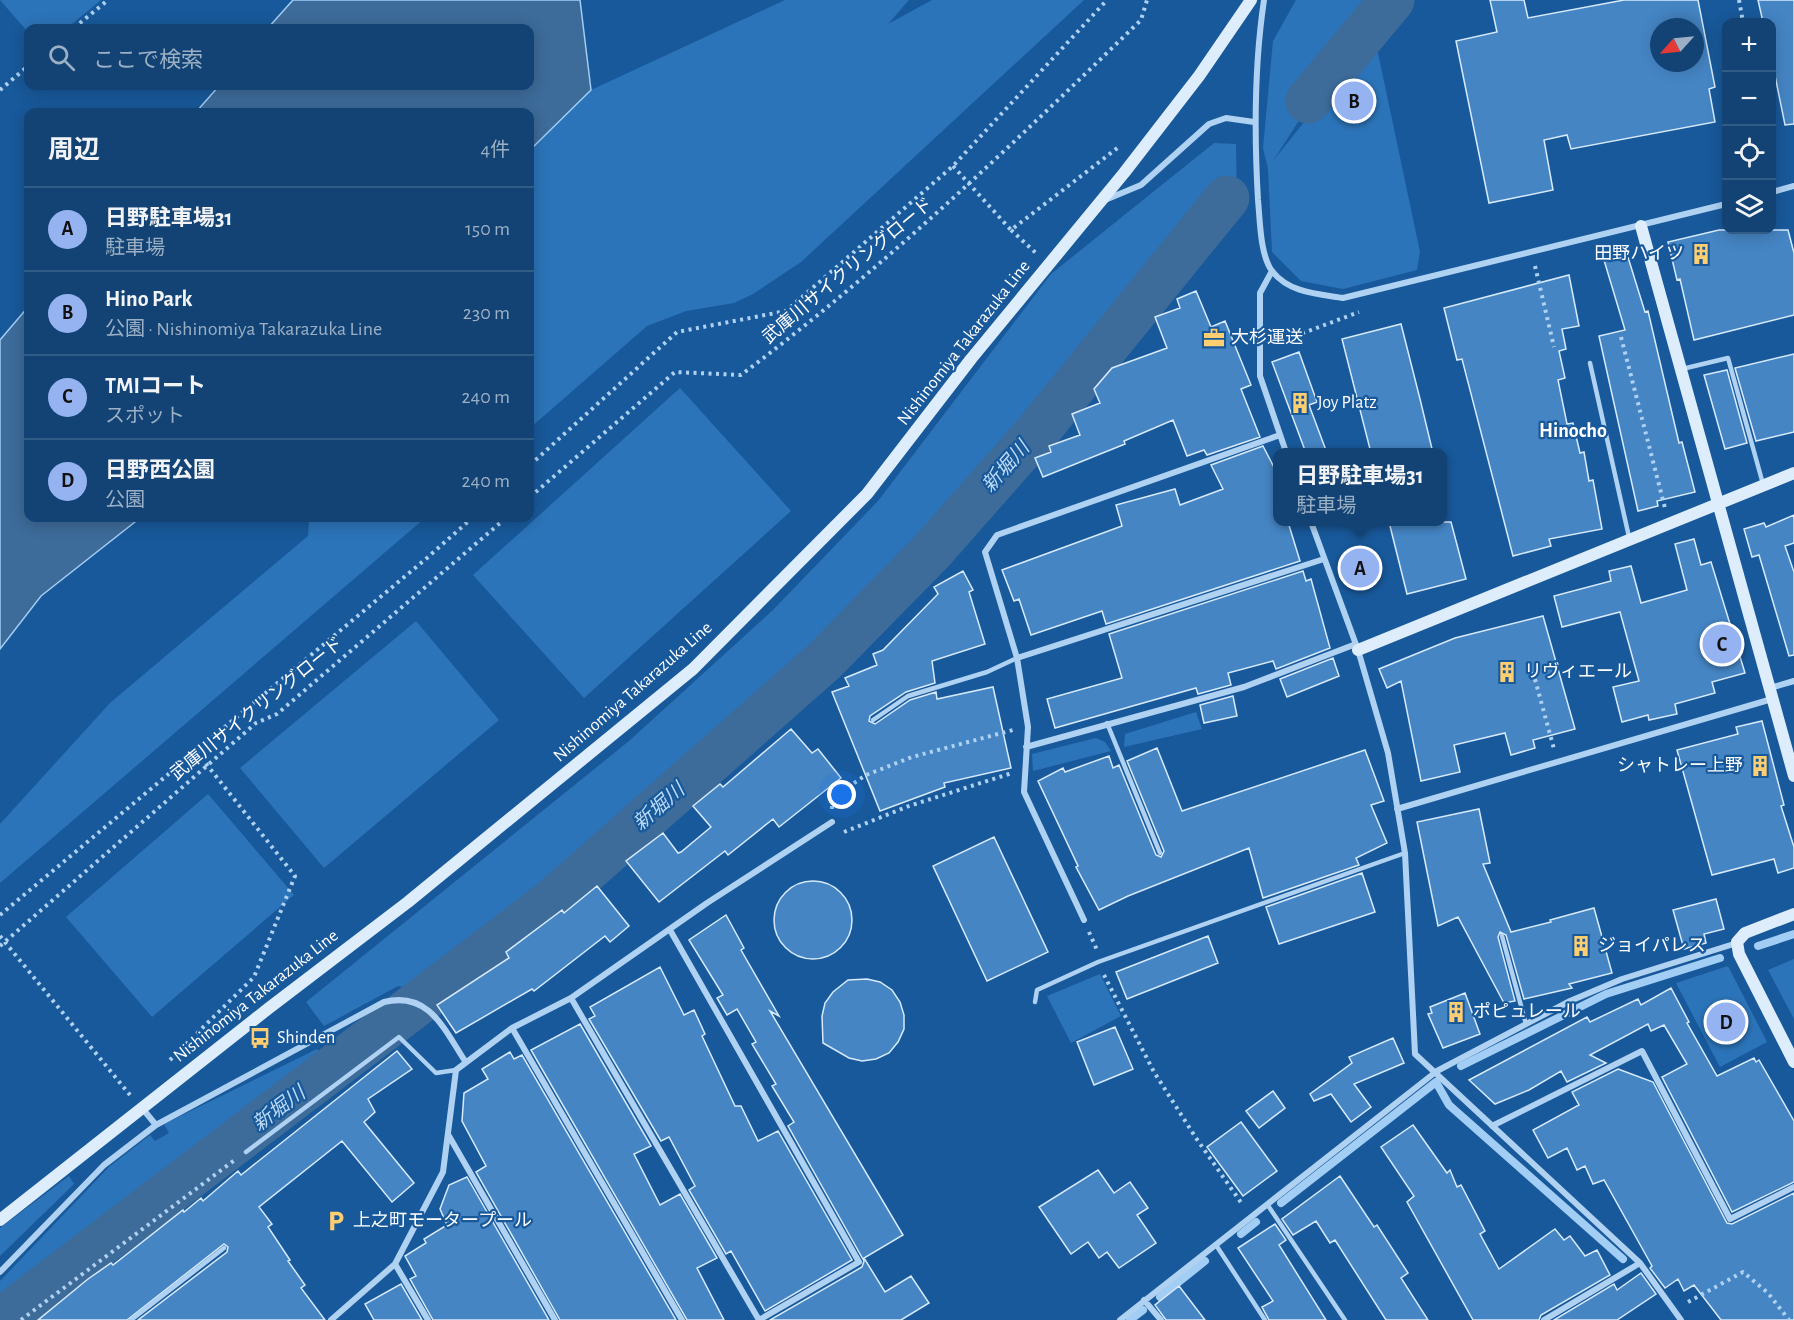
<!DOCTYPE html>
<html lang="ja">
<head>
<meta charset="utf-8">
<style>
	:root { --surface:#124374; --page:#1f4e7c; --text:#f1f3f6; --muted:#9cb0c5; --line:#315c86; --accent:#95b2f1 }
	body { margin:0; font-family:"Alegreya Sans","Noto Sans JP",sans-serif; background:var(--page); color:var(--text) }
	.controls { position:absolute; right:18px; top:18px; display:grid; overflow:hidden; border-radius:12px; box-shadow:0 3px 15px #0003 }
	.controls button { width:54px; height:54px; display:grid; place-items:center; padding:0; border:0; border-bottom:2px solid var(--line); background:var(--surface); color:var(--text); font:30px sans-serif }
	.compass { position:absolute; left:1650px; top:18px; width:54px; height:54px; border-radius:50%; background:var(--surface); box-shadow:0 3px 15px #0003; rotate:243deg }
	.you { position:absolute; left:842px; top:795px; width:21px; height:21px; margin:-15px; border:4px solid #fff; border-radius:50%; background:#1a73e8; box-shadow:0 0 0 9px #1a73e833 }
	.badge { display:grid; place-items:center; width:39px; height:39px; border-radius:50%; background:var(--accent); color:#111; font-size:20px; font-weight:700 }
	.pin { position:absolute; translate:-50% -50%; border:3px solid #fff; box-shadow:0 2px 6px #0006 }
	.popup { position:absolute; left:1273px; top:448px; width:174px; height:78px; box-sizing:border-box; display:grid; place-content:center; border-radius:12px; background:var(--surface); filter:drop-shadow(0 2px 4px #0005); font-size:20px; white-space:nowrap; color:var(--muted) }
	.popup b { font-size:22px; color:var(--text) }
	.popup::after { content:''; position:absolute; left:50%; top:100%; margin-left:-12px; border:12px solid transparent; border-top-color:var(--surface) }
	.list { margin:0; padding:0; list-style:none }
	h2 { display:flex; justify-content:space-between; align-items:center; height:78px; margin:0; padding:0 24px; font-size:26px }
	h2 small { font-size:20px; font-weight:400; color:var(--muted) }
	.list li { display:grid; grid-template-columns:39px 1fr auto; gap:18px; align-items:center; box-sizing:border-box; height:84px; padding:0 24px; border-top:2px solid var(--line) }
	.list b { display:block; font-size:22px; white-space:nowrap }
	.list p { margin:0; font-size:20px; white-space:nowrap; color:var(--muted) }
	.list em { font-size:20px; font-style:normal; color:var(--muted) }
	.icon { flex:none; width:33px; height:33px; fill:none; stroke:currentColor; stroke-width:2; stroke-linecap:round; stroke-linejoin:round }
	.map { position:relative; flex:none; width:1794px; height:1320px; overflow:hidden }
	.search { position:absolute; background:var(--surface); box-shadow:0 3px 15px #0003; left:24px; top:24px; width:510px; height:66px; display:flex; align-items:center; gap:15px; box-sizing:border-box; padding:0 21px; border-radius:12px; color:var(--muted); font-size:22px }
	.panel { position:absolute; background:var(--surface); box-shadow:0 3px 15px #0003; left:24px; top:108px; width:510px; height:414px; border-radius:12px }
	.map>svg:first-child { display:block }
	.green { fill:#2c74b9 }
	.water { fill:#3d6b9a; stroke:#a2cdf4; stroke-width:1.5 }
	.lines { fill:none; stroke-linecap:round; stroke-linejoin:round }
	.stream { stroke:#a2cdf4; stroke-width:8 }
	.river { stroke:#3d6b9a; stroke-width:45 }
	.building { fill:#4585c4; stroke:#d7eafc; stroke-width:1.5; fill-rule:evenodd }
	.path { stroke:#afd1f2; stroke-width:4; stroke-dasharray:3 4.5; stroke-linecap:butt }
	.lane { stroke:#afd1f2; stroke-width:4.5 }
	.street { stroke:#afd1f2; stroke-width:6 }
	.secondary { stroke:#deedfc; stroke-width:12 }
	.labels { text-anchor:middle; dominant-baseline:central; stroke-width:4.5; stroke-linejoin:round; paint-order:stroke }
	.poi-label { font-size:18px; fill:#fff; stroke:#18599b; text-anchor:start }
	.street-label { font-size:18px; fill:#fff; stroke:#18599b }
	.neighbourhood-label { font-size:20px; font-weight:bold; fill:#fff; stroke:#18599b }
	.water-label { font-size:20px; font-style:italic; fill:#bcdbf8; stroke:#18599b }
</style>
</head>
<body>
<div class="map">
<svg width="1794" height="1320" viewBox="0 0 1794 1320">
	<rect width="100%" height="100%" fill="#18599b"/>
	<path class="green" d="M0,0H101L67,28H28V32Z
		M785,0H909L888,24L932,0H1084L801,262L753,294L734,303L686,311L647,326L530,428V150L591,90Z
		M1296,0H1383L1360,26L1273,161L1374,34L1420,252L1417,270L1343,289L1301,281L1272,252L1268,169L1263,148L1273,41Z
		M1214,143L1236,144L1237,209L957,546L869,640L603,838L420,990L398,986L324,1026L306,1002L629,741L773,610L878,501L1051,274Z
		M680,388L791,511L584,698L473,575Z
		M309,518H425L0,883V824L110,703L308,536Z
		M416,621L499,720L324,868L240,768Z
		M1196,712L1202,729L1124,747L1125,734Z
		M1096,738L1105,742L1111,751L1033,771L1032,754Z
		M208,794L294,895L152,1017L66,917Z
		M1794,959V1019L1768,970Z
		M1728,966L1767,1042L1720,1067L1676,983Z
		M1100,974L1121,1016L1071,1043L1047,996Z
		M317,1049L324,1057L168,1174L0,1312V1281L109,1167L150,1135L155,1141L169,1133L164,1124Z
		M69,1176L74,1184L0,1256V1228Z"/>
	<path class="water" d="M293,0H580L591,90L530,150V112H196L219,86H530V28H268Z
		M28,307V518H140L41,596L0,649V340Z"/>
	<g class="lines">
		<path class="stream" d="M1758,946L1794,934
			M1461,1066L1606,994L1720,958
			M1281,1203L1436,1082L1449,1105L1623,1259
			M1241,1234L1256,1222
			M1160,1297L1205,1261
			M1130,1320L1143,1310"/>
		<path class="river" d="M1308,101L1392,0
			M1,1320L551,902L824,661L931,552L1037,432L1227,198"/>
	</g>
	<path class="building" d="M1490,0H1524L1528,18L1624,0H1698L1715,87L1709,89L1715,122L1571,149L1567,135L1544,140L1553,190L1489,203L1456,41L1497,32ZM1659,27H1695V63H1659Z
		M1758,0H1794V124L1785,125L1772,61V22H1763Z
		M1719,230H1788L1794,253V315L1694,340L1680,279L1677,280L1668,242Z
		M1627,254L1645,312L1648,311L1679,443L1682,442L1695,492L1657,501L1658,506L1638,511L1599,336L1625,330L1604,260Z
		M1569,275L1579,326L1562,329L1566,349L1559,351L1565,378L1558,380L1567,424L1573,423L1580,453L1584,452L1589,481L1593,480L1602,529L1549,539L1551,546L1513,556L1462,359L1457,360L1444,308Z
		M1196,291L1211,327L1225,321L1251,385L1241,389L1260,437L1207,455L1204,450L1187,456L1173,420L1124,441L1125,444L1043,477L1035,458L1051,452L1049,446L1080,435L1072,414L1100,403L1094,389L1112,368L1167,348L1155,317L1180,308L1177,299Z
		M1401,324L1420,399L1433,453H1371L1342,339Z
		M1299,352L1317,402L1309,405L1327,453H1306L1272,362Z
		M1794,354V432L1756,441L1735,368Z
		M1727,370L1747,443L1725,449L1704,375Z
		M1263,446L1278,475V522H1288L1300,561L1106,624L1102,611L1031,635L1019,599L1014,601L1002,570L1122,526L1116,505L1175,489L1180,505L1223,489L1211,465Z
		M1794,515V543L1785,546L1794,572V655L1789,656L1759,555L1752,557L1744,529L1764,523L1766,527Z
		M1389,522H1451L1466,579L1407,594Z
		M1694,539L1701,565L1711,562L1745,673L1712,682L1715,693L1675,704L1677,714L1649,720L1648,715L1622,722L1613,687L1639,681L1620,612L1562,627L1554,596L1611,581L1609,571L1631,566L1641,603L1687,590L1675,544Z
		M963,571L973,590L969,592L985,644L932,661L935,683L906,692L870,716L869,721L875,724L910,700L936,692L937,699L993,687L1011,768L944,783L945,787L880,811L832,692L849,686L845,678L877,665L873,654L883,650L938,594L934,587Z
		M1303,571L1306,581L1311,579L1330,648L1276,669L1273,661L1228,673L1231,685L1198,694L1196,688L1055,728L1047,699L1122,678L1109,634Z
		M1543,616L1575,729L1533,740L1535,748L1511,755L1505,733L1454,745L1460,772L1421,781L1401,681L1387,688L1379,669L1455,638Z
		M1333,658L1339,676L1287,697L1280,679Z
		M1233,696L1237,716L1204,723L1200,705Z
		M1762,721L1784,805L1781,806L1794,847V868L1778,873L1774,859L1712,875L1677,750L1738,734L1736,727Z
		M791,729L812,753L818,749L841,778L779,827L773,819L728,855L725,851L659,902L626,861L663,833L678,853L681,852L711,827L693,806L720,784L723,787Z
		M1157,748L1182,811L1365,750L1384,801L1371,805L1387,843L1356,858L1359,865L1263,898L1249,848L1128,896L1099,910L1076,867L1078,866L1038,781L1063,768L1065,772L1109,756L1113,768L1119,765L1156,855L1161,857L1164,851L1127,761Z
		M1479,809L1490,863L1483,864L1511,932L1551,922L1550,920L1594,908L1612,973L1569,984L1572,988L1524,999L1506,935L1500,932L1498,937L1515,1001L1504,1003L1458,917L1438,926L1417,822Z
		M994,837L1048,952L987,981L933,866Z
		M1362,873L1375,912L1279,944L1266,907Z
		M774 920a39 39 0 1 1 78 0a39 39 0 1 1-78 0Z
		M597,886L629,926L610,942L605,936L534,991L532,989L456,1033L437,1005L509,958L506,952L562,910L564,913Z
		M1716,899L1724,929L1704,934L1706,943L1684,949L1673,910Z
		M726,915L744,948L741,950L779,1016L770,1011L903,1235L864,1258L885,1292L911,1276L929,1303L901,1320H770L862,1267L864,1261L788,1126L794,1122L772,1086L776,1084L752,1044L756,1042L737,1009L727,1015L717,998L723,995L689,940Z
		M1208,936L1218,963L1127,999L1116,972Z
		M660,967L684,1015L694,1010L705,1034L702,1036L735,1106H741L758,1141L778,1131L852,1260L765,1311L731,1251L726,1254L689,1190L695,1186L669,1137L661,1141L589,1019L595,1016L590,1007Z
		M867,979L880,982L892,990L900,1002L904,1015V1029L898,1042L889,1053L876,1059L862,1061L849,1058L823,1043L822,1016L825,1003L833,992L848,980Z
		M1671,988L1689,1022L1687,1023L1717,1076L1754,1058L1756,1062L1759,1060L1794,1121V1182L1732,1212L1662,1077L1687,1064L1664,1025L1651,1031L1648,1024L1590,1055L1606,1063L1567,1082L1561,1071L1529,1090L1495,1104L1469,1080L1587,1017L1590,1022L1638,999L1641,1005Z
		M1465,993L1480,1034L1443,1048L1428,1014L1432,1013L1430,1007Z
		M580,1024L651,1146L634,1154L660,1205L680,1194L717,1258L697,1268L724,1320H687L531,1050Z
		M1115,1027L1133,1069L1094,1085L1077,1042Z
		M1393,1038L1404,1063L1354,1084L1371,1107L1351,1122L1331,1094L1314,1101L1310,1094L1352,1063L1349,1057Z
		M397,1051L412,1069L368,1099L375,1112L364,1122L414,1183L392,1202L342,1141L259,1207L272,1224L268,1227L290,1260L288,1261L305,1285L301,1288L325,1320H138L227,1252L228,1247L224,1244L127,1320H38L88,1279L111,1263L113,1265L183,1210L184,1212L201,1198L203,1201L238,1171L241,1175Z
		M510,1052L514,1059L522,1055L676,1320H560L476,1172L486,1166L462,1121L464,1093L488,1079L482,1069Z
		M1618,1069L1653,1082L1727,1223L1732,1224L1794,1193V1320H1721L1694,1285L1684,1291L1678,1279L1665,1288L1650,1268L1652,1266L1604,1180L1593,1184L1585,1166L1577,1170L1567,1148L1548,1158L1533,1130L1579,1105L1572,1092Z
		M1273,1091L1285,1108L1259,1128L1246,1111Z
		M1241,1122L1277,1171L1243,1196L1207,1147Z
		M1413,1125L1447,1173L1450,1170L1457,1187L1461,1185L1485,1231L1480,1234L1499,1269L1555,1229L1564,1240L1570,1236L1585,1256L1597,1250L1610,1275L1541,1315L1539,1320H1473L1407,1202L1414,1196L1381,1147Z
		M1098,1170L1114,1193L1130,1182L1148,1208L1137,1215L1156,1243L1119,1268L1107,1252L1099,1258L1088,1242L1071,1254L1039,1207Z
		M1340,1176L1374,1227L1377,1225L1408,1273L1401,1278L1428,1320H1386L1335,1240L1330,1243L1316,1221L1293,1235L1282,1219Z
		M467,1177L549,1320H433L410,1279L416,1276L405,1256L426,1243L424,1239L447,1225L440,1209L449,1185Z
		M1275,1224L1286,1240L1279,1245L1326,1320H1269L1262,1307L1273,1301L1238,1248Z
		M1641,1273L1656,1294L1617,1320H1554L1614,1284L1617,1290Z
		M401,1284L422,1320H374L365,1304Z
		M1179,1286L1205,1320H1166L1155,1305Z"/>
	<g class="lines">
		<path class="path" d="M1739,0L1743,22
			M74,28L108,0
			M0,90L28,66
			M953,166L1011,230L1120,146
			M1772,169L1773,178
			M1011,230L1037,254
			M1535,266L1554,347
			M1621,337L1665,508
			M1274,344L1359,312
			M530,465L677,332L786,311L953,166L1107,0
			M530,497L675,372L741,375C885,267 1012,145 1141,20L1147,0
			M1533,672L1554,749
			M832,809V798L866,775L912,757L1013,730
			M844,832L909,806L1012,773
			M0,915L427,558L472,518
			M1089,932L1097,950
			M0,936L130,1095
			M0,946L256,723L277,714L506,518
			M1104,975L1154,1072L1196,1138L1242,1204
			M170,1060L254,977L295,876L196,751
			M1688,1302L1743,1272L1768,1293L1789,1320
			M21,1320L236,1159"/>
		<path class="lane" d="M1590,363L1629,537
			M1682,369L1728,358L1763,484
			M873,720L908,696L987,672L1017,658
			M1107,723L1160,853
			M1502,936L1526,1024
			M1035,1002L1037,990L1098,962L1405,853
			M246,1152L399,1037L436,1073L456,1070
			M1267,1204L1345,1320
			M1216,1245L1265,1320
			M131,1320L224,1248"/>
		<path class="street" d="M1264,0C1254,67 1254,132 1258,200C1260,220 1260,255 1272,271C1289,293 1318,294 1343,298L1726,204
			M1772,192L1794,186
			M1105,200L1141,185L1209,124L1226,118L1254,122
			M1272,271L1260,293V376L1286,452
			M1311,522L1358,650L1388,753L1405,853L1415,1054L1640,1263L1681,1320
			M1017,658L1324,559
			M1770,688L1794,681
			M1026,747L1244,687L1356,644
			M1397,809L1772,699
			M1084,920L1024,792L1028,727L1017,658L985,552L997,535L1280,435
			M670,930L859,1262L759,1320
			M571,998L759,1320
			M512,1028L682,1320
			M142,1108L156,1125
			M1492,1126L1642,1051L1730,1219L1794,1187
			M449,1136L555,1320
			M395,1264L428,1320
			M0,1272L104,1165L156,1125L384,1002C429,991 444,1029 465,1061
			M1144,1300L1161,1320
			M331,1320L395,1264L443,1172L456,1070L512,1028L571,998L707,903L832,822
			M1120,1320L1437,1071L1570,1001L1622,979L1737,943
			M1544,1320L1640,1263"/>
		<path class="secondary" d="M1641,226L1794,776
			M1358,650L1794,473
			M1794,914L1745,933L1737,942L1739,954L1794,1062
			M0,1220L269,1008L408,902L693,669L867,494L971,359L1124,173L1199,76L1251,0"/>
	</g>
	<defs>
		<symbol id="building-bare" viewBox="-9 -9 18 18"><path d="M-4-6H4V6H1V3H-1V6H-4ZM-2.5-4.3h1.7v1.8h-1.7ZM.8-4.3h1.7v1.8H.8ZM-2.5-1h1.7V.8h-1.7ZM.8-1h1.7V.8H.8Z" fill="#ffce70" stroke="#18599b" stroke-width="2.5" paint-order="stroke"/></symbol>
		<symbol id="office-bare" viewBox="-9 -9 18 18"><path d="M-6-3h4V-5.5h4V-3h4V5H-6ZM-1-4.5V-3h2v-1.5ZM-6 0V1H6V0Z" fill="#ffce70" stroke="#18599b" stroke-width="2.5" paint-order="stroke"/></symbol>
		<symbol id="bus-bare" viewBox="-9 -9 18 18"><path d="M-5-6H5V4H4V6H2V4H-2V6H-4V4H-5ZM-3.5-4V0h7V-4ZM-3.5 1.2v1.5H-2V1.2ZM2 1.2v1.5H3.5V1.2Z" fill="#ffce70" stroke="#18599b" stroke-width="2.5" paint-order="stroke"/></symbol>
		<symbol id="parking-bare" viewBox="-9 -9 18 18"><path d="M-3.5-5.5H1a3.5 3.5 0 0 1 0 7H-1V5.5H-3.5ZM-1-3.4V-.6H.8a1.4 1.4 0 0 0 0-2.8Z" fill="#ffce70" stroke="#18599b" stroke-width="2.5" paint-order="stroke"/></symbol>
	</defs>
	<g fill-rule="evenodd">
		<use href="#building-bare" x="1686" y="239" width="30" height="30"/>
		<use href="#office-bare" x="1199" y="323" width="30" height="30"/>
		<use href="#building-bare" x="1285" y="388" width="30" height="30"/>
		<use href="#building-bare" x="1492" y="657" width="30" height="30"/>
		<use href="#building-bare" x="1745" y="751" width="30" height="30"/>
		<use href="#building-bare" x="1566" y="931" width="30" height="30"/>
		<use href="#building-bare" x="1441" y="997" width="30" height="30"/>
		<use href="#bus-bare" x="245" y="1023" width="30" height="30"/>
		<use href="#parking-bare" x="321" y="1206" width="30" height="30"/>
	</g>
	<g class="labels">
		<g class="poi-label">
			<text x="1684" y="254" text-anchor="end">田野ハイツ</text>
			<text x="1231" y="338">大杉運送</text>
			<text x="1317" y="403">Joy Platz</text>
			<text x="1524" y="672">リヴィエール</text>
			<text x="1743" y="766" text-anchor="end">シャトレー上野</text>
			<text x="1598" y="946">ジョイパレス</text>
			<text x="1473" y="1012">ポピュレール</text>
			<text x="277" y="1038">Shinden</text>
			<text x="353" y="1221">上之町モータープール</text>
		</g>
		<g class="street-label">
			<text transform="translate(848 271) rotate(-40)">武庫川サイクリングロード</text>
			<text transform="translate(964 343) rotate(-52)">Nishinomiya Takarazuka Line</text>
			<text transform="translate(633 692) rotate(-41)">Nishinomiya Takarazuka Line</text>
			<text transform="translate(257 709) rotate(-39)">武庫川サイクリングロード</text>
			<text transform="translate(256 996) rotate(-38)">Nishinomiya Takarazuka Line</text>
		</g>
		<g class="neighbourhood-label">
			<text x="1573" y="431">Hinocho</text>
		</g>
		<g class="water-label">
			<text transform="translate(1006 467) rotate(-49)">新堀川</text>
			<text transform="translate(659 807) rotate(-41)">新堀川</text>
			<text transform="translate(279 1109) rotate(-37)">新堀川</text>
		</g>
	</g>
</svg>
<div class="controls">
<button>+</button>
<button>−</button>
<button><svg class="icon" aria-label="locate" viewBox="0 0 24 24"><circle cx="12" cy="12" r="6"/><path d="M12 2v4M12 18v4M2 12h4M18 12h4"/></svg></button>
<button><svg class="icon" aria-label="layers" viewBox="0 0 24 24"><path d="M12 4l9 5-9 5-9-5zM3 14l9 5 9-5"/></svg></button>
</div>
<svg class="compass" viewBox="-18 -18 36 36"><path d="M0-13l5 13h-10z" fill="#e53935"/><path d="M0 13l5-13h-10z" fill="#9cb0c5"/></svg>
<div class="you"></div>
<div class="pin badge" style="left:1360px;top:568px">A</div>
<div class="popup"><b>日野駐車場31</b>駐車場</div>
<div class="pin badge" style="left:1354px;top:101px">B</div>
<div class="pin badge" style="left:1722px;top:644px">C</div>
<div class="pin badge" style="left:1726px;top:1022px">D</div>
<div class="search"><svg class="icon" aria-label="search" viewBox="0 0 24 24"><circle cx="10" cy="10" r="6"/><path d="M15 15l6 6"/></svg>ここで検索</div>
<section class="panel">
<h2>周辺<small>4件</small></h2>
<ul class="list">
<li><span class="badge">A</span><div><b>日野駐車場31</b><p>駐車場</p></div><em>150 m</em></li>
<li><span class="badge">B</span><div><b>Hino Park</b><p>公園 · Nishinomiya Takarazuka Line</p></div><em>230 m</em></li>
<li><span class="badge">C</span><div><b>TMIコート</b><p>スポット</p></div><em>240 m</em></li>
<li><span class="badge">D</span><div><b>日野西公園</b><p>公園</p></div><em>240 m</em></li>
</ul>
</section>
</div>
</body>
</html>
